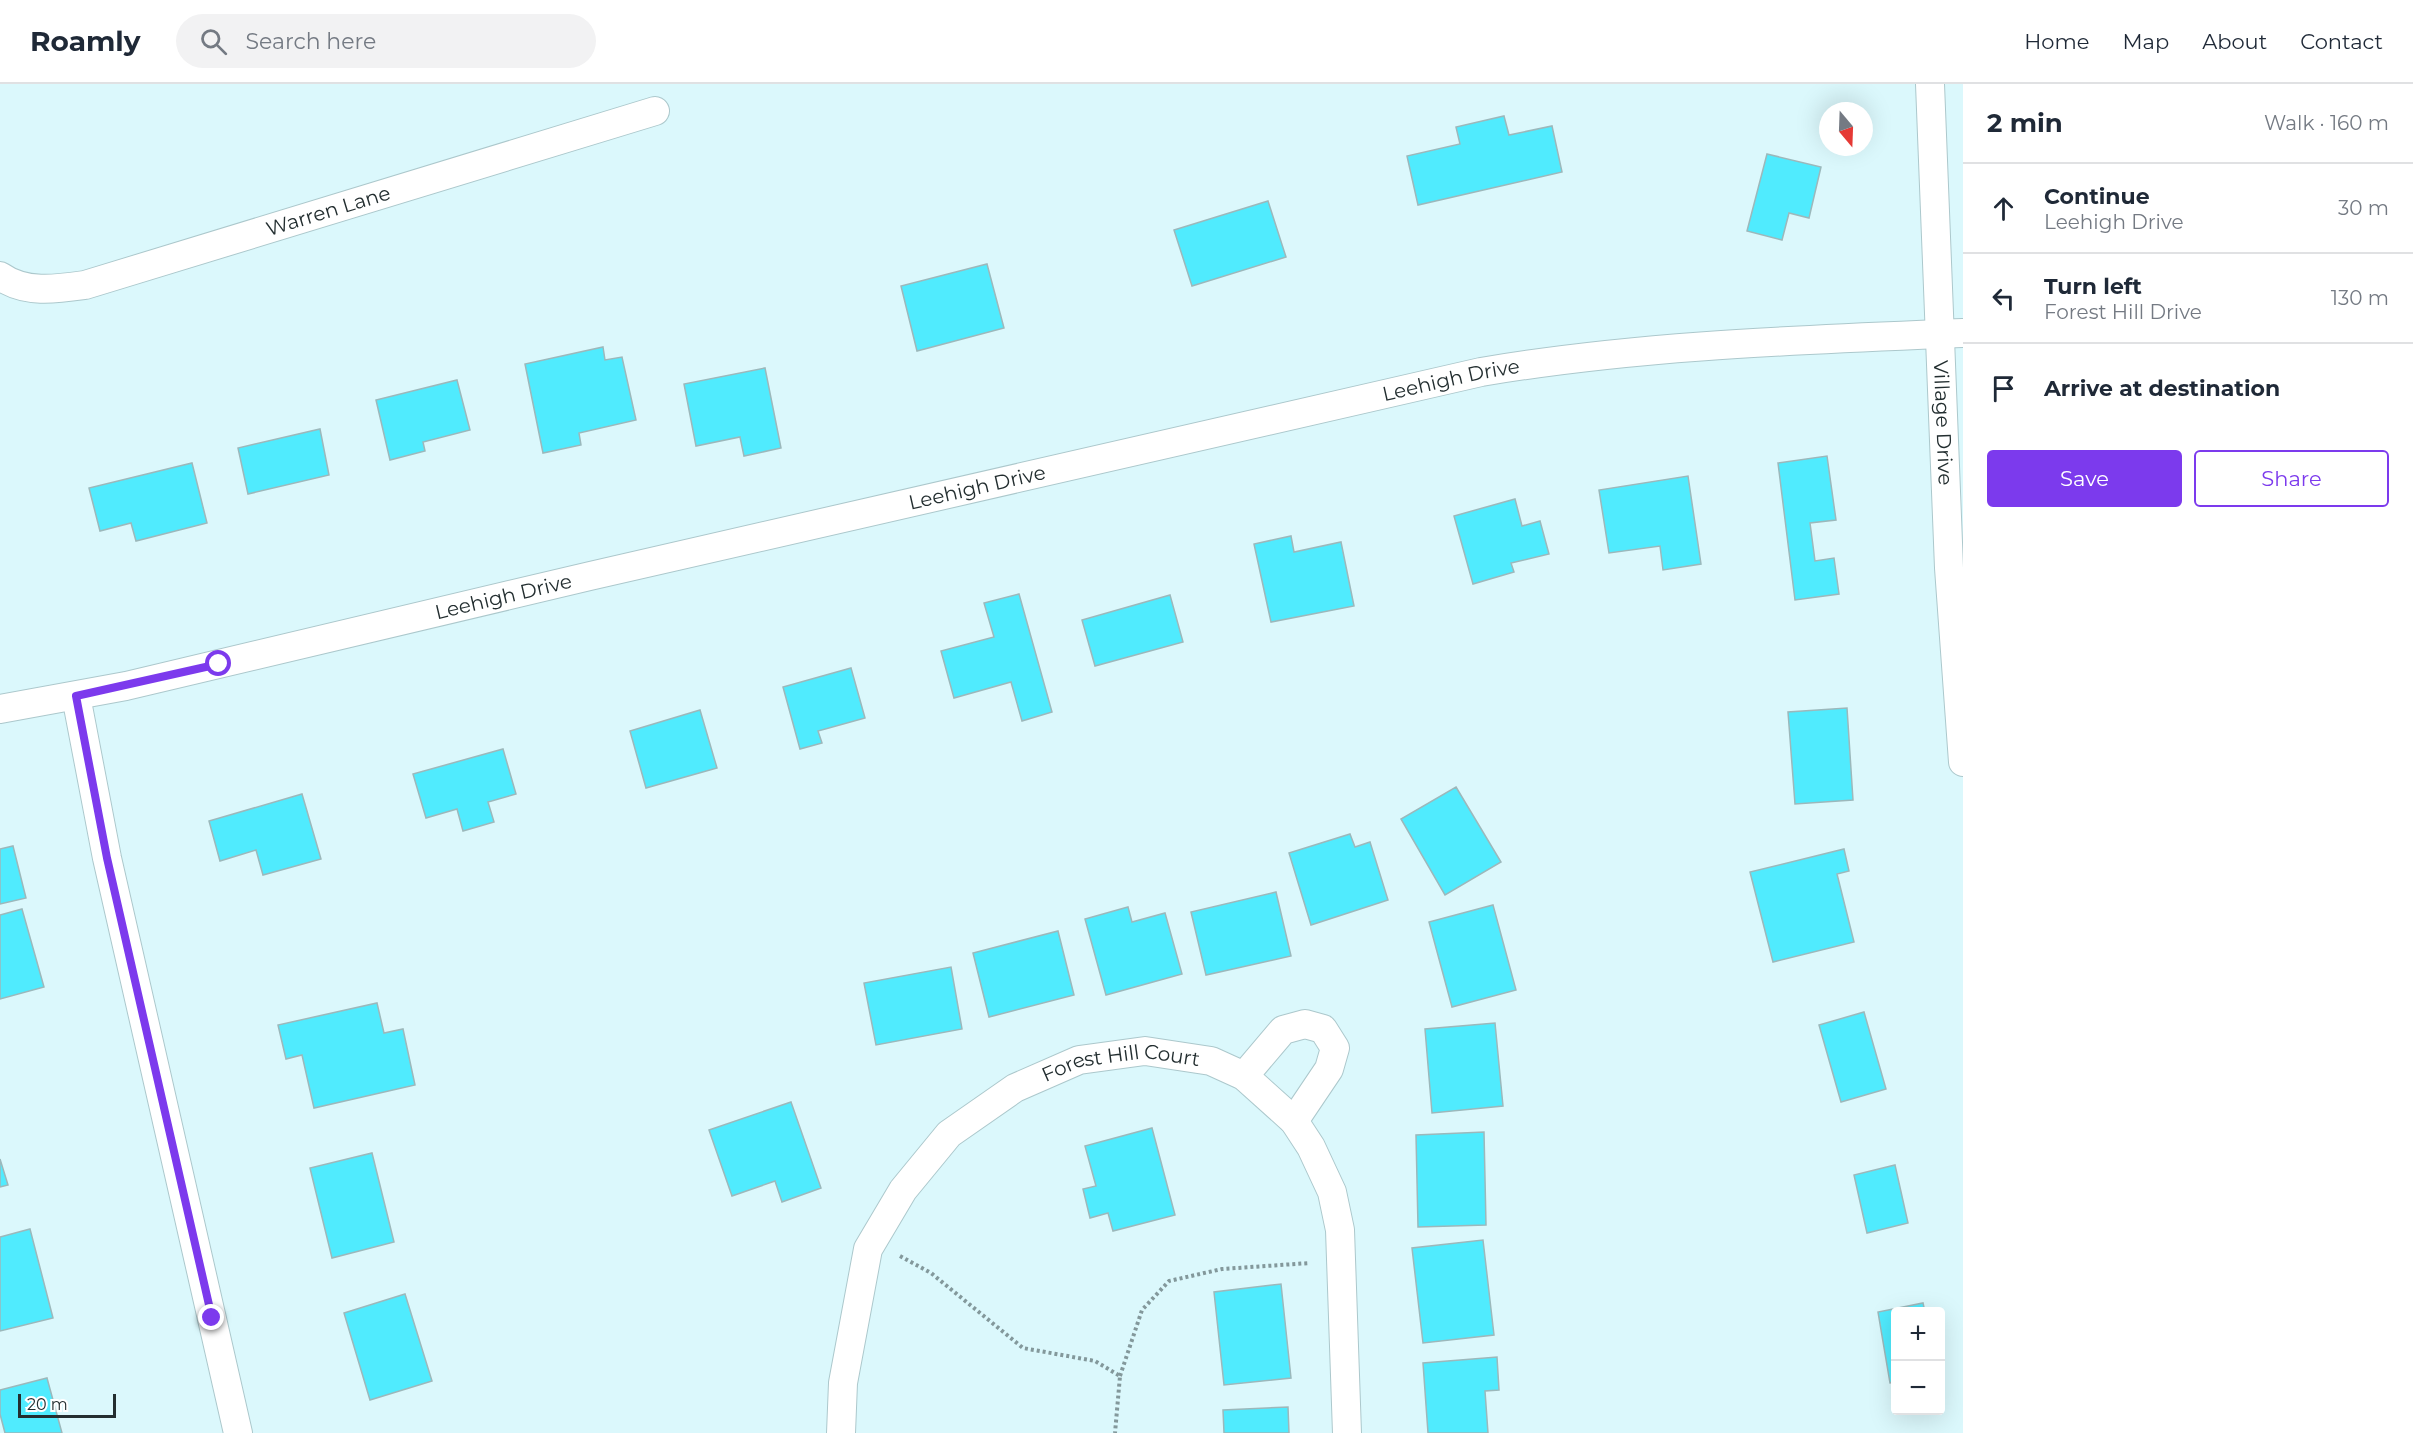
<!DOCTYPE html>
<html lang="en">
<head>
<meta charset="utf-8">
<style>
	:root { --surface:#fff; --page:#f2f2f3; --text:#1f2937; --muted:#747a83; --line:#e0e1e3; --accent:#7c3aed }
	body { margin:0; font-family:Montserrat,sans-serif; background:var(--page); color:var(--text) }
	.controls { position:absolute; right:18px; bottom:18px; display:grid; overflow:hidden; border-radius:6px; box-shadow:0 6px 24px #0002 }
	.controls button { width:54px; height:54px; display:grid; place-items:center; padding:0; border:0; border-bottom:2px solid var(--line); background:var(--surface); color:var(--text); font:30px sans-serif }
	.compass { position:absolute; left:1819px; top:18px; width:54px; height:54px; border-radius:50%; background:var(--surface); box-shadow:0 6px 24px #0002; rotate:161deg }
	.scale { position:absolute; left:18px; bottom:15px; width:98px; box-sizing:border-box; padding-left:6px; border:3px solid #232e30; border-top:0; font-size:16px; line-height:21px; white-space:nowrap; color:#232e30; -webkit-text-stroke:4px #fff; paint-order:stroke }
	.stop { position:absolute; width:18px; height:18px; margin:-14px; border:4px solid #7c3aed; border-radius:50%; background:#fff }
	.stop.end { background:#7c3aed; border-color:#fff; box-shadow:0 2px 6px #0008 }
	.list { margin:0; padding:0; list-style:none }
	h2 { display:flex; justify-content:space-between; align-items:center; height:78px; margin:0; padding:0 24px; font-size:26px }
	h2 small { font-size:20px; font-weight:400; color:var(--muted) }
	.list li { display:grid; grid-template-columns:39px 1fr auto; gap:18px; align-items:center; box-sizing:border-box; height:90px; padding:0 24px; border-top:2px solid var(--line) }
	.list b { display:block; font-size:22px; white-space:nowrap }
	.list p { margin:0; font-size:20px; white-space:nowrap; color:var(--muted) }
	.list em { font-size:20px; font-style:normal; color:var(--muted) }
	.actions { display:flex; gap:12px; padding:18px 24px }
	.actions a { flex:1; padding:14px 0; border:2px solid var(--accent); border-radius:6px; text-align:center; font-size:21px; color:var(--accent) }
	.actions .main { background:var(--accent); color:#fff }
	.icon { flex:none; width:33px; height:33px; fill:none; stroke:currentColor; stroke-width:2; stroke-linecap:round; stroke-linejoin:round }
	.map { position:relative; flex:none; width:1963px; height:1349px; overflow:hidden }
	header { display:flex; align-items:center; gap:36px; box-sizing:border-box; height:84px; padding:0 30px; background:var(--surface); border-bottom:2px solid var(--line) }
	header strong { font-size:28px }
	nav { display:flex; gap:33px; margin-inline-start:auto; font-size:21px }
	.search { width:420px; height:54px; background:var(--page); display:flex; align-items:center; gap:15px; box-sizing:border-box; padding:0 21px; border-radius:33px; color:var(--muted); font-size:22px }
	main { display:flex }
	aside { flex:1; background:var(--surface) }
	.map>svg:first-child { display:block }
	.building { fill:#50ebfe; stroke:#9cb8bb; stroke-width:1.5 }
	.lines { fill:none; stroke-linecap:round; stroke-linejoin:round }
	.minor-casing { stroke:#acc8cc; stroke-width:30 }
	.path { stroke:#83989b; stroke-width:4; stroke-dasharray:3 3; stroke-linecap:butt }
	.minor { stroke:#fff; stroke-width:28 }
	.route { stroke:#7c3aed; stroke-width:8 }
	.labels { text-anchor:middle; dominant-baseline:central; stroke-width:4.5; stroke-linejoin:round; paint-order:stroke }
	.street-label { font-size:20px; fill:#232e30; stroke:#fff }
</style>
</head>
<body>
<header>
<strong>Roamly</strong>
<div class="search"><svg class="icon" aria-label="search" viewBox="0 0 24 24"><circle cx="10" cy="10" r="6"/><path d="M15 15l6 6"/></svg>Search here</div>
<nav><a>Home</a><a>Map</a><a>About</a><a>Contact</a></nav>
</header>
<main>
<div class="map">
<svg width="1963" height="1349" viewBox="0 0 1963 1349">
	<rect width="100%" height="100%" fill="#dbf8fc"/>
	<path class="building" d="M1504,32L1509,51L1552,42L1562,88L1418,121L1407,72L1460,60L1456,43Z
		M1767,70L1821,83L1809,134L1789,129L1782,156L1747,147Z
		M1268,117L1286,173L1192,202L1174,146Z
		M987,180L1004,244L917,267L901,202Z
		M603,263L605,276L622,273L636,336L579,349L581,361L543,369L525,280Z
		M765,284L781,364L744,372L740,353L696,362L684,300Z
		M457,296L470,346L423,358L425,367L390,376L376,316Z
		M320,345L329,391L248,410L238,364Z
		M1827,372L1836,436L1810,439L1815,477L1834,474L1839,510L1795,516L1778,379Z
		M192,379L207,439L136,457L131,439L100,447L89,404Z
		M1688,392L1701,480L1663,486L1660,462L1609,469L1599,406Z
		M1515,415L1522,442L1540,437L1549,470L1511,479L1514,488L1473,500L1454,432Z
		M1291,452L1294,468L1341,458L1354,522L1271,538L1254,460Z
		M1019,510L1052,628L1022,637L1011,598L954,614L941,567L994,553L984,519Z
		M1170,511L1183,558L1095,582L1082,536Z
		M851,584L865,634L818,647L822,659L800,665L783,603Z
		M1847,624L1853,716L1795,720L1788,628Z
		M700,626L717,684L646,704L630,647Z
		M503,665L516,710L488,718L494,738L463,747L457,725L426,734L413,690Z
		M1456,703L1501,778L1445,811L1401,735Z
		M302,710L321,775L263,791L256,766L220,777L209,737Z
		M1350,750L1355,763L1370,758L1388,816L1311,841L1289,769Z
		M13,762L26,814L0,820V765Z
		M1844,765L1849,787L1837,790L1854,858L1773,878L1750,788Z
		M1276,808L1291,872L1206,891L1191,828Z
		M1493,821L1516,906L1452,923L1429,838Z
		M1128,823L1132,838L1165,829L1182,890L1106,911L1085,835Z
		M22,825L44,903L0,915V831Z
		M1058,847L1074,911L989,933L973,869Z
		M951,883L962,945L876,961L864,899Z
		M377,919L384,949L403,945L415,1001L314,1024L302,971L286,975L278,941Z
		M1864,928L1886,1005L1841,1018L1819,941Z
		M1495,939L1503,1022L1432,1029L1425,945Z
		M791,1018L821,1104L782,1118L775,1097L732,1112L709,1046Z
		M1152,1044L1175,1131L1113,1147L1108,1129L1090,1134L1083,1105L1096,1102L1085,1062Z
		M1484,1048L1486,1141L1418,1143L1416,1051Z
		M372,1069L394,1158L332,1174L310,1084Z
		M0,1075L8,1101L0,1103Z
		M1895,1081L1908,1139L1867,1149L1854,1091Z
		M30,1145L53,1234L0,1247V1153Z
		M1483,1156L1494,1251L1423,1259L1412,1164Z
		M1281,1200L1291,1294L1224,1301L1214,1208Z
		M405,1210L432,1297L370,1316L344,1229Z
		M1923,1219L1925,1228H1896V1298L1890,1299L1878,1228Z
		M1497,1273L1499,1306L1485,1307L1488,1349H1428L1423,1279Z
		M47,1294L62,1349H5L0,1330V1306Z
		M1288,1323L1289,1349H1224L1223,1326Z"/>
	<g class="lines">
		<defs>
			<g id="minor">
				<path id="s1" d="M1930,0L1949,484L1963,678"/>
				<path id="s2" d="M0,192C25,210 57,205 85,201L655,27"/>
				<path d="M76,612L107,774L238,1349"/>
				<path id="s3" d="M0,625L126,602L590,492L1481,288C1640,261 1802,256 1963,249"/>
				<path d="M1244,992L1283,946L1305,940L1323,945L1335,964L1329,985L1294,1037"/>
				<path id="s4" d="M841,1349L843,1299L868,1165L903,1106L949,1050L1015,1004L1079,976L1145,967L1211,977L1244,992L1294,1037L1311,1063L1332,1108L1340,1146L1347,1349"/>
			</g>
		</defs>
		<use href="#minor" class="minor-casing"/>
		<path class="path" d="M900,1172L931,1189L1023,1264L1095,1277L1120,1292L1115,1349
			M1120,1292L1142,1226L1169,1197L1222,1185L1310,1179"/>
		<use href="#minor" class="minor"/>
	</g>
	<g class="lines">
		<path class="route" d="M212,1234L107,774L76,612L219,580"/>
	</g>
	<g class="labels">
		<g class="street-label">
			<text stroke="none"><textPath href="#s2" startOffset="342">Warren Lane</textPath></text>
			<text stroke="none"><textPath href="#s3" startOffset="1488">Leehigh Drive</textPath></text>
			<text stroke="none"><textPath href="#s1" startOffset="339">Village Drive</textPath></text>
			<text stroke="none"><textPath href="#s3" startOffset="1002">Leehigh Drive</textPath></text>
			<text stroke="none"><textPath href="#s3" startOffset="516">Leehigh Drive</textPath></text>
			<text stroke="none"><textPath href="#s4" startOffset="519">Forest Hill Court</textPath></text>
		</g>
	</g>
</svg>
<div class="controls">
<button>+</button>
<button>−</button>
</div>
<svg class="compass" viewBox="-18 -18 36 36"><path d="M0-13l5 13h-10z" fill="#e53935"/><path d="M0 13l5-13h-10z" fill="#747a83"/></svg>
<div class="scale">20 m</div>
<div class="stop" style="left:219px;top:580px"></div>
<div class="stop end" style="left:212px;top:1234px"></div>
</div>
<aside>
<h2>2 min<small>Walk · 160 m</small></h2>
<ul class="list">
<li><svg class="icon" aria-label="ahead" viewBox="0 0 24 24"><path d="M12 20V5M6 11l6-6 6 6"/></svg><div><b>Continue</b><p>Leehigh Drive</p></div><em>30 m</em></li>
<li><svg class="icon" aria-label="left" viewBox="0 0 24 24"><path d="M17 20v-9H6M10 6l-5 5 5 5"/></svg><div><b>Turn left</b><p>Forest Hill Drive</p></div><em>130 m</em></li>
<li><svg class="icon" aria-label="arrive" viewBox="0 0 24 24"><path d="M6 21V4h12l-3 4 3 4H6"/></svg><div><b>Arrive at destination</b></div></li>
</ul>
<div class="actions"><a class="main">Save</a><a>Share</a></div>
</aside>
</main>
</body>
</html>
